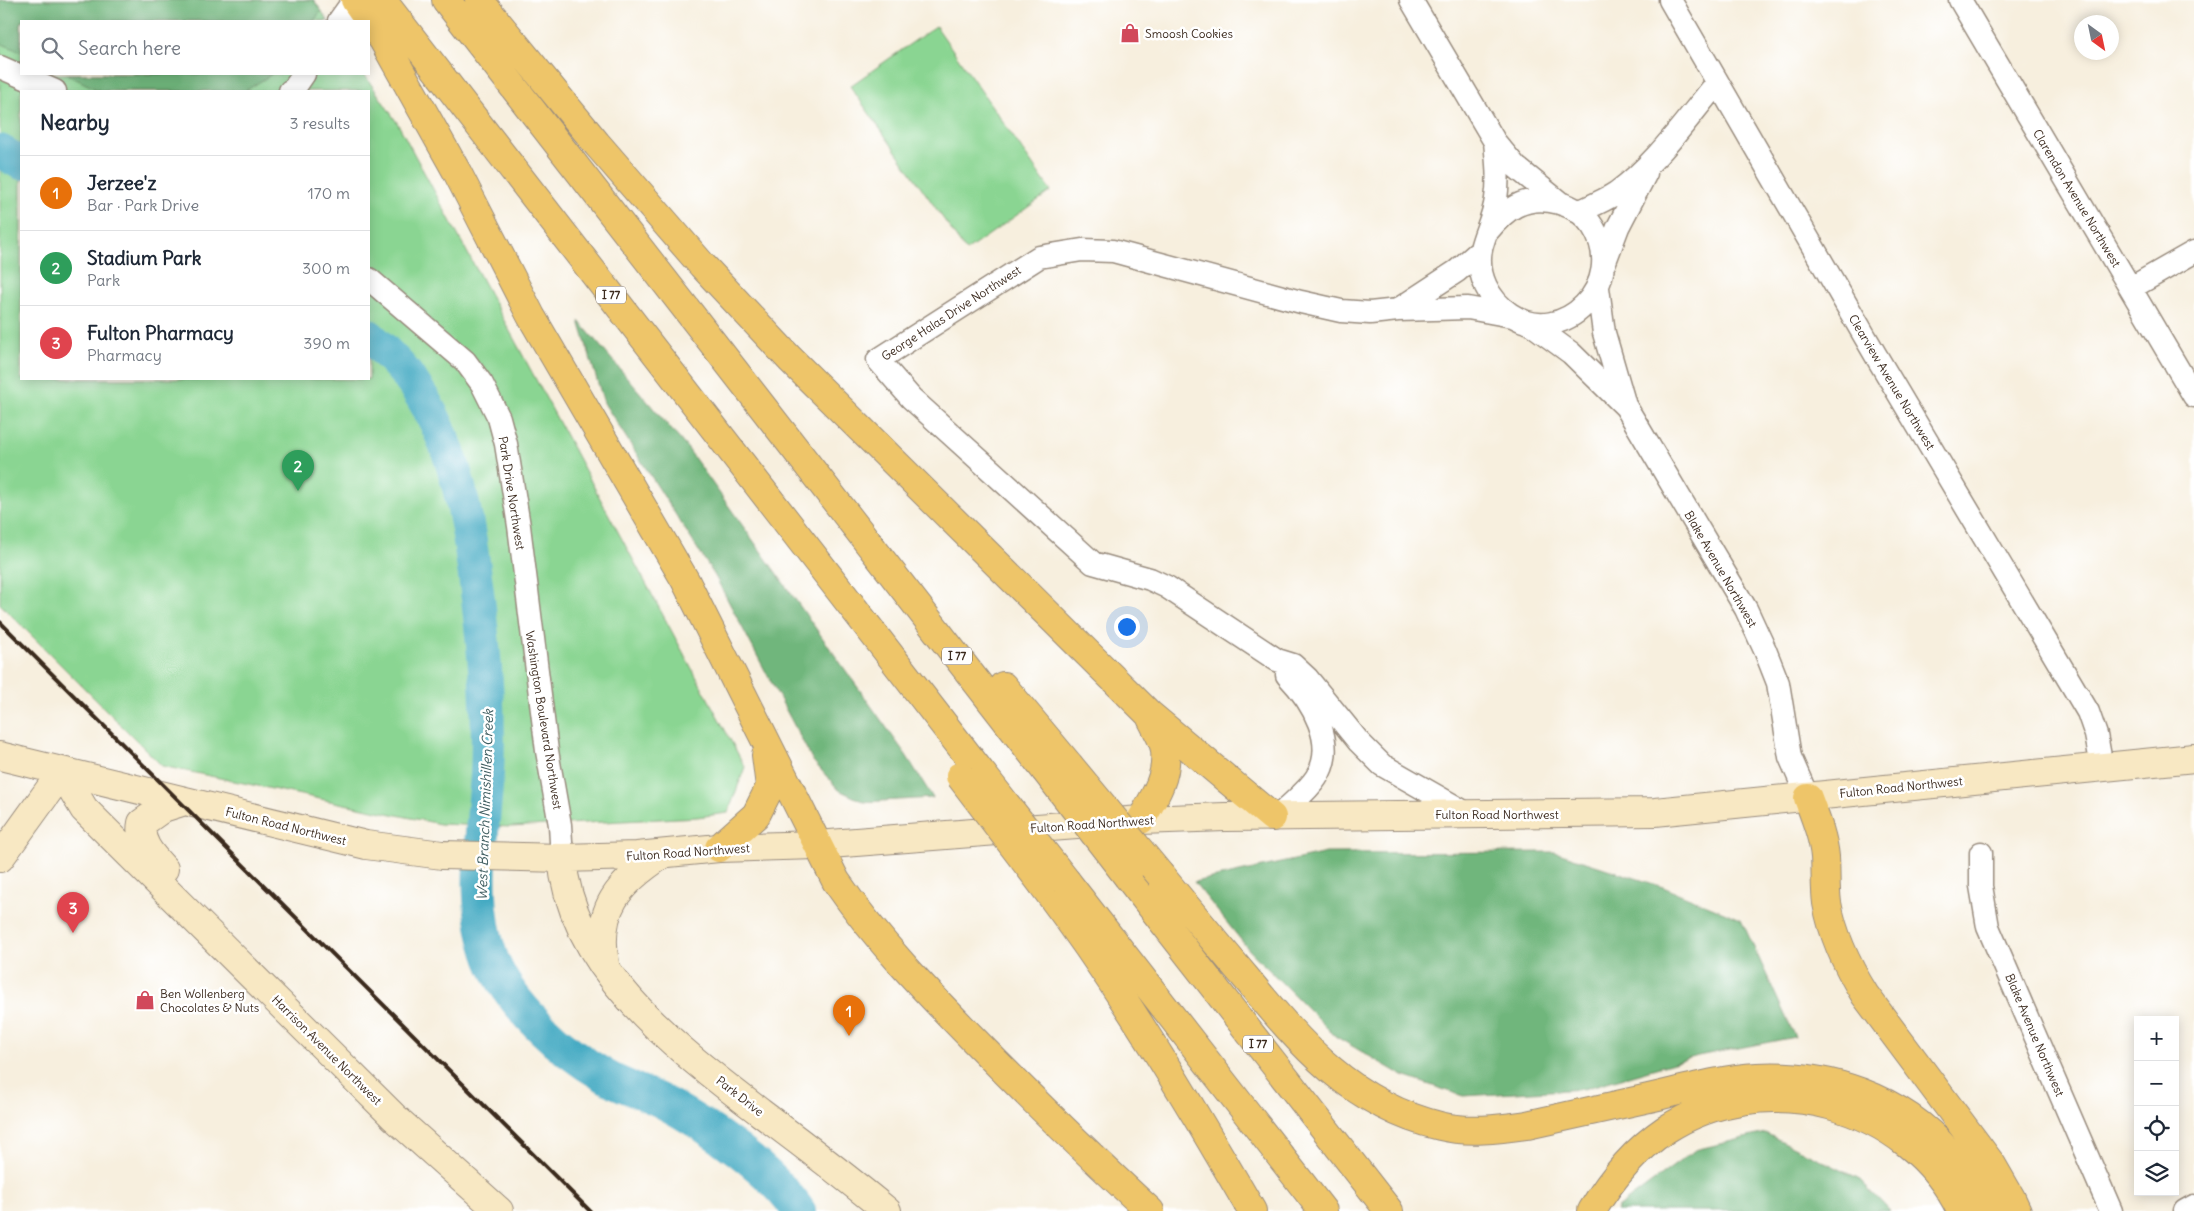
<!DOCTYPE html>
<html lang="en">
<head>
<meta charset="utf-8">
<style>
	:root { --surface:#fff; --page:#f2f2f3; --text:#1f2937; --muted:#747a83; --line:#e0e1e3; --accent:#d1495b }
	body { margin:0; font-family:Delius,sans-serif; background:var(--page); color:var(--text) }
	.controls { position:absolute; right:15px; bottom:15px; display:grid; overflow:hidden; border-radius:0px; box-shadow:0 2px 12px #0003 }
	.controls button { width:45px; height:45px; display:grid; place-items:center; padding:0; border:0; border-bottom:1px solid var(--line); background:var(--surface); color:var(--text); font:25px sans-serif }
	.compass { position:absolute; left:2074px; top:15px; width:45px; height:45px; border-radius:50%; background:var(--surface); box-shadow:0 2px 12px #0003; rotate:147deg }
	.you { position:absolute; left:1126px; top:626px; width:18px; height:18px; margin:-12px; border:4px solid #fff; border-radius:50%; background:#1a73e8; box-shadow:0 0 0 8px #1a73e833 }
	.badge { display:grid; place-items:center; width:32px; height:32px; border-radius:50%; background:var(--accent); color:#fff; font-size:16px; font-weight:700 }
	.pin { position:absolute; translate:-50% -41px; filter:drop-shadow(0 1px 2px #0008) }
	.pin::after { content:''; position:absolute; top:26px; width:18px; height:15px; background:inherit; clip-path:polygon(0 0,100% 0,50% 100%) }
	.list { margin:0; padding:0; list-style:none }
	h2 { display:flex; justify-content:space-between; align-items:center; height:65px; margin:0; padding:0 20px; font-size:21px }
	h2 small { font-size:16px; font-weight:400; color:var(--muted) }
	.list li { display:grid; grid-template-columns:32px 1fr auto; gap:15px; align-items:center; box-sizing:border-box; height:75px; padding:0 20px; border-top:1px solid var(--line) }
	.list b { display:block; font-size:19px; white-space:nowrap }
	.list p { margin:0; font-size:16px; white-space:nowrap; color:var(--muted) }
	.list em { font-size:16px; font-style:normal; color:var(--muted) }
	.icon { flex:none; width:28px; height:28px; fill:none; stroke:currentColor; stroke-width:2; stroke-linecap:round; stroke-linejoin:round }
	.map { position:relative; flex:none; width:2194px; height:1211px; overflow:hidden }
	.search { position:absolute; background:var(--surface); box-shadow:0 2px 12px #0003; left:20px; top:20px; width:350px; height:55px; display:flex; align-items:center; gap:12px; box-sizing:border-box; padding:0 18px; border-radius:0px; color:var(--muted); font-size:19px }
	.panel { position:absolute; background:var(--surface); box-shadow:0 2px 12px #0003; left:20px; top:90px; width:350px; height:290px; border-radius:0px }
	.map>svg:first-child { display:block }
	.green { fill:#8ad592; stroke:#628058; fill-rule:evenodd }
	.forest { fill:#6fb67c; stroke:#55704d }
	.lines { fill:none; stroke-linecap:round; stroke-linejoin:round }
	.river { stroke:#44aac3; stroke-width:34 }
	.street-casing { stroke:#998c7e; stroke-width:25 }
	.secondary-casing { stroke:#998c7e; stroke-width:30 }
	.highway-casing { stroke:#998c7e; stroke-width:30 }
	.street { stroke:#fff; stroke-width:22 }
	.secondary { stroke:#f8e8c3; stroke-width:28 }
	.highway { stroke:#eec569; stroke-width:28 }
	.rail { stroke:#3b2a1e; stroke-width:4 }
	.highway-bridge-casing { stroke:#998c7e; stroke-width:30; stroke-linecap:butt }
	.highway-bridge { stroke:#eec569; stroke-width:28 }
	.labels { text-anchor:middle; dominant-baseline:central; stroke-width:5; stroke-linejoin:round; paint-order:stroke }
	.shield { fill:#fff; stroke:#766a62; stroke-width:1 }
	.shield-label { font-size:11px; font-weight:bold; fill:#3b2a1e }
	.poi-label { font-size:12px; fill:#3b2a1e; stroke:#fff; text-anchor:start }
	.street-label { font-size:12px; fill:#3b2a1e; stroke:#fff }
	.water-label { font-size:14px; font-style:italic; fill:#3f5d60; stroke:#fff }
</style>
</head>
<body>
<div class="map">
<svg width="2194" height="1211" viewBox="0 0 2194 1211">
	<rect width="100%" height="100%" fill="#fff"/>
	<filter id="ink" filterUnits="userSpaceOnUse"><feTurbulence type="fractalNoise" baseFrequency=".02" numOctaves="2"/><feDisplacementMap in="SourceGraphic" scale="10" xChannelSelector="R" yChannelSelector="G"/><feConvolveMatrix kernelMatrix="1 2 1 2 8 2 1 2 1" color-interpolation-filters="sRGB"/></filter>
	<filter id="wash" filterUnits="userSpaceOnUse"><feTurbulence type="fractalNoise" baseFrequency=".0096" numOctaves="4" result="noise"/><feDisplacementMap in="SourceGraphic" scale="20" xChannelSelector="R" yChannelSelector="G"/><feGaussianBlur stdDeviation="1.12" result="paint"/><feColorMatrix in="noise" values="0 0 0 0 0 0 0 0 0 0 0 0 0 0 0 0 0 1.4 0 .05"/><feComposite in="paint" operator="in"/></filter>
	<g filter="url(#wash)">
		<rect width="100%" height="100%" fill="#f7efde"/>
		<path class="green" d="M0,0H314L328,21H21V74H364L398,124L745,767L728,813L697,817L510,827L440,824L162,766L0,604ZM21,91H369V379H21Z
			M936,26L1051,191L966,251L850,86Z"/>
		<path class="forest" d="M0,0H314L321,11L314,21H21V52L0,43Z
			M66,74H272L245,91H100Z
			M579,321L688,449L906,755L933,798L864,802L839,790L813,761L715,576L604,403Z
			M1555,852L1663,887L1741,919L1795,1037L1698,1056L1583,1089L1463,1096L1403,1076L1335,1036L1250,951L1194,882L1326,853Z
			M1765,1133L1858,1178L1890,1211H1616L1617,1208L1695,1150Z"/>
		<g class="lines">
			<path class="river" d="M0,151L21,163
				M369,336C382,348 395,360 406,374C457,439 468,520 478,599C485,658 490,715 487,774C483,835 470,900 492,959C510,1006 562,1051 605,1076C623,1087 644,1092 663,1102C708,1126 771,1169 799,1211"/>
		</g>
	</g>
	<g filter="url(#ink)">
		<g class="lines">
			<defs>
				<path id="street" d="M1411,0L1495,142L1516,167L1559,202
					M1670,0L1875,354L2088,712L2096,735L2102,767
					M1960,0L2194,396
					M339,21L354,0
					M0,67L55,91
					M290,91L293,90L304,74
					M1578,212C1591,206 1604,201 1616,193C1656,164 1686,120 1717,83
					M1488,231C1496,221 1504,212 1516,206C1541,193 1578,203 1593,227C1629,283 1562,350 1510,314C1489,300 1476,275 1481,249C1485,232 1494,216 1496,199C1499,180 1497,161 1495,142
					M1604,264L1618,227L1646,173
					M369,279L465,361L482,384L499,418L506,444L519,526L547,751L560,825L562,858
					M1598,288L1604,333L1624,402
					M2131,288L2194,252
					M1399,309L1457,271L1481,250
					M1530,323L1571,353L1626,407L1746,609L1765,650L1778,683L1790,757L1808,798
					M1468,814L1382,765L1359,742L1307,678L1293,665L1277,660L1167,587L1150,579L1093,563L911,398L878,360L1039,257L1082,250L1113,251L1301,302L1341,311L1370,313L1398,310L1468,308L1512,316
					M1278,817C1290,804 1307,792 1316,778C1339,744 1311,700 1287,675
					M1981,853V886L1988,927L2111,1211
					M2185,1211L2194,1206"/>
				<path id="secondary" d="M0,756L366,845L442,855L562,858L637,856L719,848L817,845L1141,820L1225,817L1655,812L2194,758
					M62,772L84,809L394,1117L499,1211
					M0,858L62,772
					M562,858C571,970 679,1050 761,1113C804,1145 846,1177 887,1211
					M164,869C152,856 138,842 142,823L163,808L185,801
					M605,964C595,908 619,883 663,854"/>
				<path id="highway" d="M355,0L383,40L457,172L531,316L685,580L836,881C878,942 927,992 978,1044C1034,1101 1091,1157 1150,1211
					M382,0L983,775
					M446,0L1045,770
					M479,0L597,144L702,265L790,359L1149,714L1272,817
					M1003,686L1069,765
					M1808,798C1815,817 1823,836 1825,857C1826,872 1825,888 1827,903C1833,937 1847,966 1865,995L1992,1165L2011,1198L2017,1211
					M1141,820C1154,798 1168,777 1165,750C1164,740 1155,727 1151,718
					M719,848L756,815L770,787L766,755
					M1161,876C1189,910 1217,944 1246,978C1301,1045 1352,1105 1440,1126C1467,1133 1499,1129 1527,1125C1567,1116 1608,1107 1649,1098C1684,1090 1721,1079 1757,1077C1827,1073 1901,1097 1948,1152C1963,1170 1979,1189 1988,1211
					M1128,877L1389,1211
					M1067,882L1323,1211
					M1043,885C1121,988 1187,1099 1252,1211
					M1592,1211C1611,1179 1634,1151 1665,1130C1765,1065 1910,1103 1961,1211"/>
			</defs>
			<use href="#street" class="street-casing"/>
			<use href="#secondary" class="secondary-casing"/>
			<use href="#highway" class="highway-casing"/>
			<use href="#street" class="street"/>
			<use href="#secondary" class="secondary"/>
			<use href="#highway" class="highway"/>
			<path class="rail" d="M0,622L590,1211"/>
			<defs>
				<path id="highway-bridge" d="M1069,765L1161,876
					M1045,770L1128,877
					M983,775L1067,882
					M960,776L1043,885"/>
			</defs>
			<use href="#highway-bridge" class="highway-bridge-casing"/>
			<use href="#highway-bridge" class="highway-bridge"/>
		</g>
	</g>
	<defs>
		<symbol id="shop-bare" viewBox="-9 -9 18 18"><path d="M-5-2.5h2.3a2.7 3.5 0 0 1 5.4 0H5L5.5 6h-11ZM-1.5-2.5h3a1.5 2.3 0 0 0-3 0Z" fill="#d1495b" stroke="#fff" stroke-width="2.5" paint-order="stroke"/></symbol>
	</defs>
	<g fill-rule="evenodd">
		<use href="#shop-bare" x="1116" y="19" width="28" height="28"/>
		<use href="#shop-bare" x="131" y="986" width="28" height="28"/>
	</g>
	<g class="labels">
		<g class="shield">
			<rect x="596" y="286.5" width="30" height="17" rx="4"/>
			<rect x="942" y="647.5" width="30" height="17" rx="4"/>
			<rect x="1243" y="1035.5" width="30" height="17" rx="4"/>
		</g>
		<g class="shield-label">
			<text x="611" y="295">I 77</text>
			<text x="957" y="656">I 77</text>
			<text x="1258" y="1044">I 77</text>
		</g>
		<g class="poi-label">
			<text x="1145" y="33">Smoosh Cookies</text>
			<text x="160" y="993">Ben Wollenberg<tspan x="160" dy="14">Chocolates &amp; Nuts</tspan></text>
		</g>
		<g class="street-label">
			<text transform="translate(2077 198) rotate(59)">Clarendon Avenue Northwest</text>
			<text transform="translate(951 313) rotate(-33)">George Halas Drive Northwest</text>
			<text transform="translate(1892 382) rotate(59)">Clearview Avenue Northwest</text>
			<text transform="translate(512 493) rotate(81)">Park Drive Northwest</text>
			<text transform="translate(1721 569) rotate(60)">Blake Avenue Northwest</text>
			<text transform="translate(544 720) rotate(81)">Washington Boulevard Northwest</text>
			<text transform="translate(1901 787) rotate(-6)">Fulton Road Northwest</text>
			<text x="1497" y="814">Fulton Road Northwest</text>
			<text transform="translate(1092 824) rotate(-4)">Fulton Road Northwest</text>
			<text transform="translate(286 826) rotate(14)">Fulton Road Northwest</text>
			<text transform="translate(688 852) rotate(-4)">Fulton Road Northwest</text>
			<text transform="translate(2035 1035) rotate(67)">Blake Avenue Northwest</text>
			<text transform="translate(327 1050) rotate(45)">Harrison Avenue Northwest</text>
			<text transform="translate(740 1096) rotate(38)">Park Drive</text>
		</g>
		<g class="water-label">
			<text transform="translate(485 805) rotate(-88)">West Branch Nimishillen Creek</text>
		</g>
	</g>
</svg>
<div class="controls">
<button>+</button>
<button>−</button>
<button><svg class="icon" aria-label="locate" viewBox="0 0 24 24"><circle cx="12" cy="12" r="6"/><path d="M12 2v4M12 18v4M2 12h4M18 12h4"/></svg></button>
<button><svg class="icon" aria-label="layers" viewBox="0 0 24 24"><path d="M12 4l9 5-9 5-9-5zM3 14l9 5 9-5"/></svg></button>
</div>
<svg class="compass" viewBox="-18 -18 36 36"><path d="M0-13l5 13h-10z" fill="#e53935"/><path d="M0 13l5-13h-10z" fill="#747a83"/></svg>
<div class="you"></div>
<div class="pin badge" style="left:849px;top:1036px;background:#e8710a">1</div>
<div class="pin badge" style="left:298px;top:491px;background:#2e9e5b">2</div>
<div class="pin badge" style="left:73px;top:933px;background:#e0444e">3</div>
<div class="search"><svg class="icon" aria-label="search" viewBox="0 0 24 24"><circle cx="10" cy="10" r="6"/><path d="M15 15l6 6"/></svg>Search here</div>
<section class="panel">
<h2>Nearby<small>3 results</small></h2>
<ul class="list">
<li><span class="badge" style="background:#e8710a">1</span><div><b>Jerzee'z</b><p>Bar · Park Drive</p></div><em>170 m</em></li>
<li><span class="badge" style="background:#2e9e5b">2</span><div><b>Stadium Park</b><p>Park</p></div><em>300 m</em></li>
<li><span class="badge" style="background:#e0444e">3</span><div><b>Fulton Pharmacy</b><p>Pharmacy</p></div><em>390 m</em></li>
</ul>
</section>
</div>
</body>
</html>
